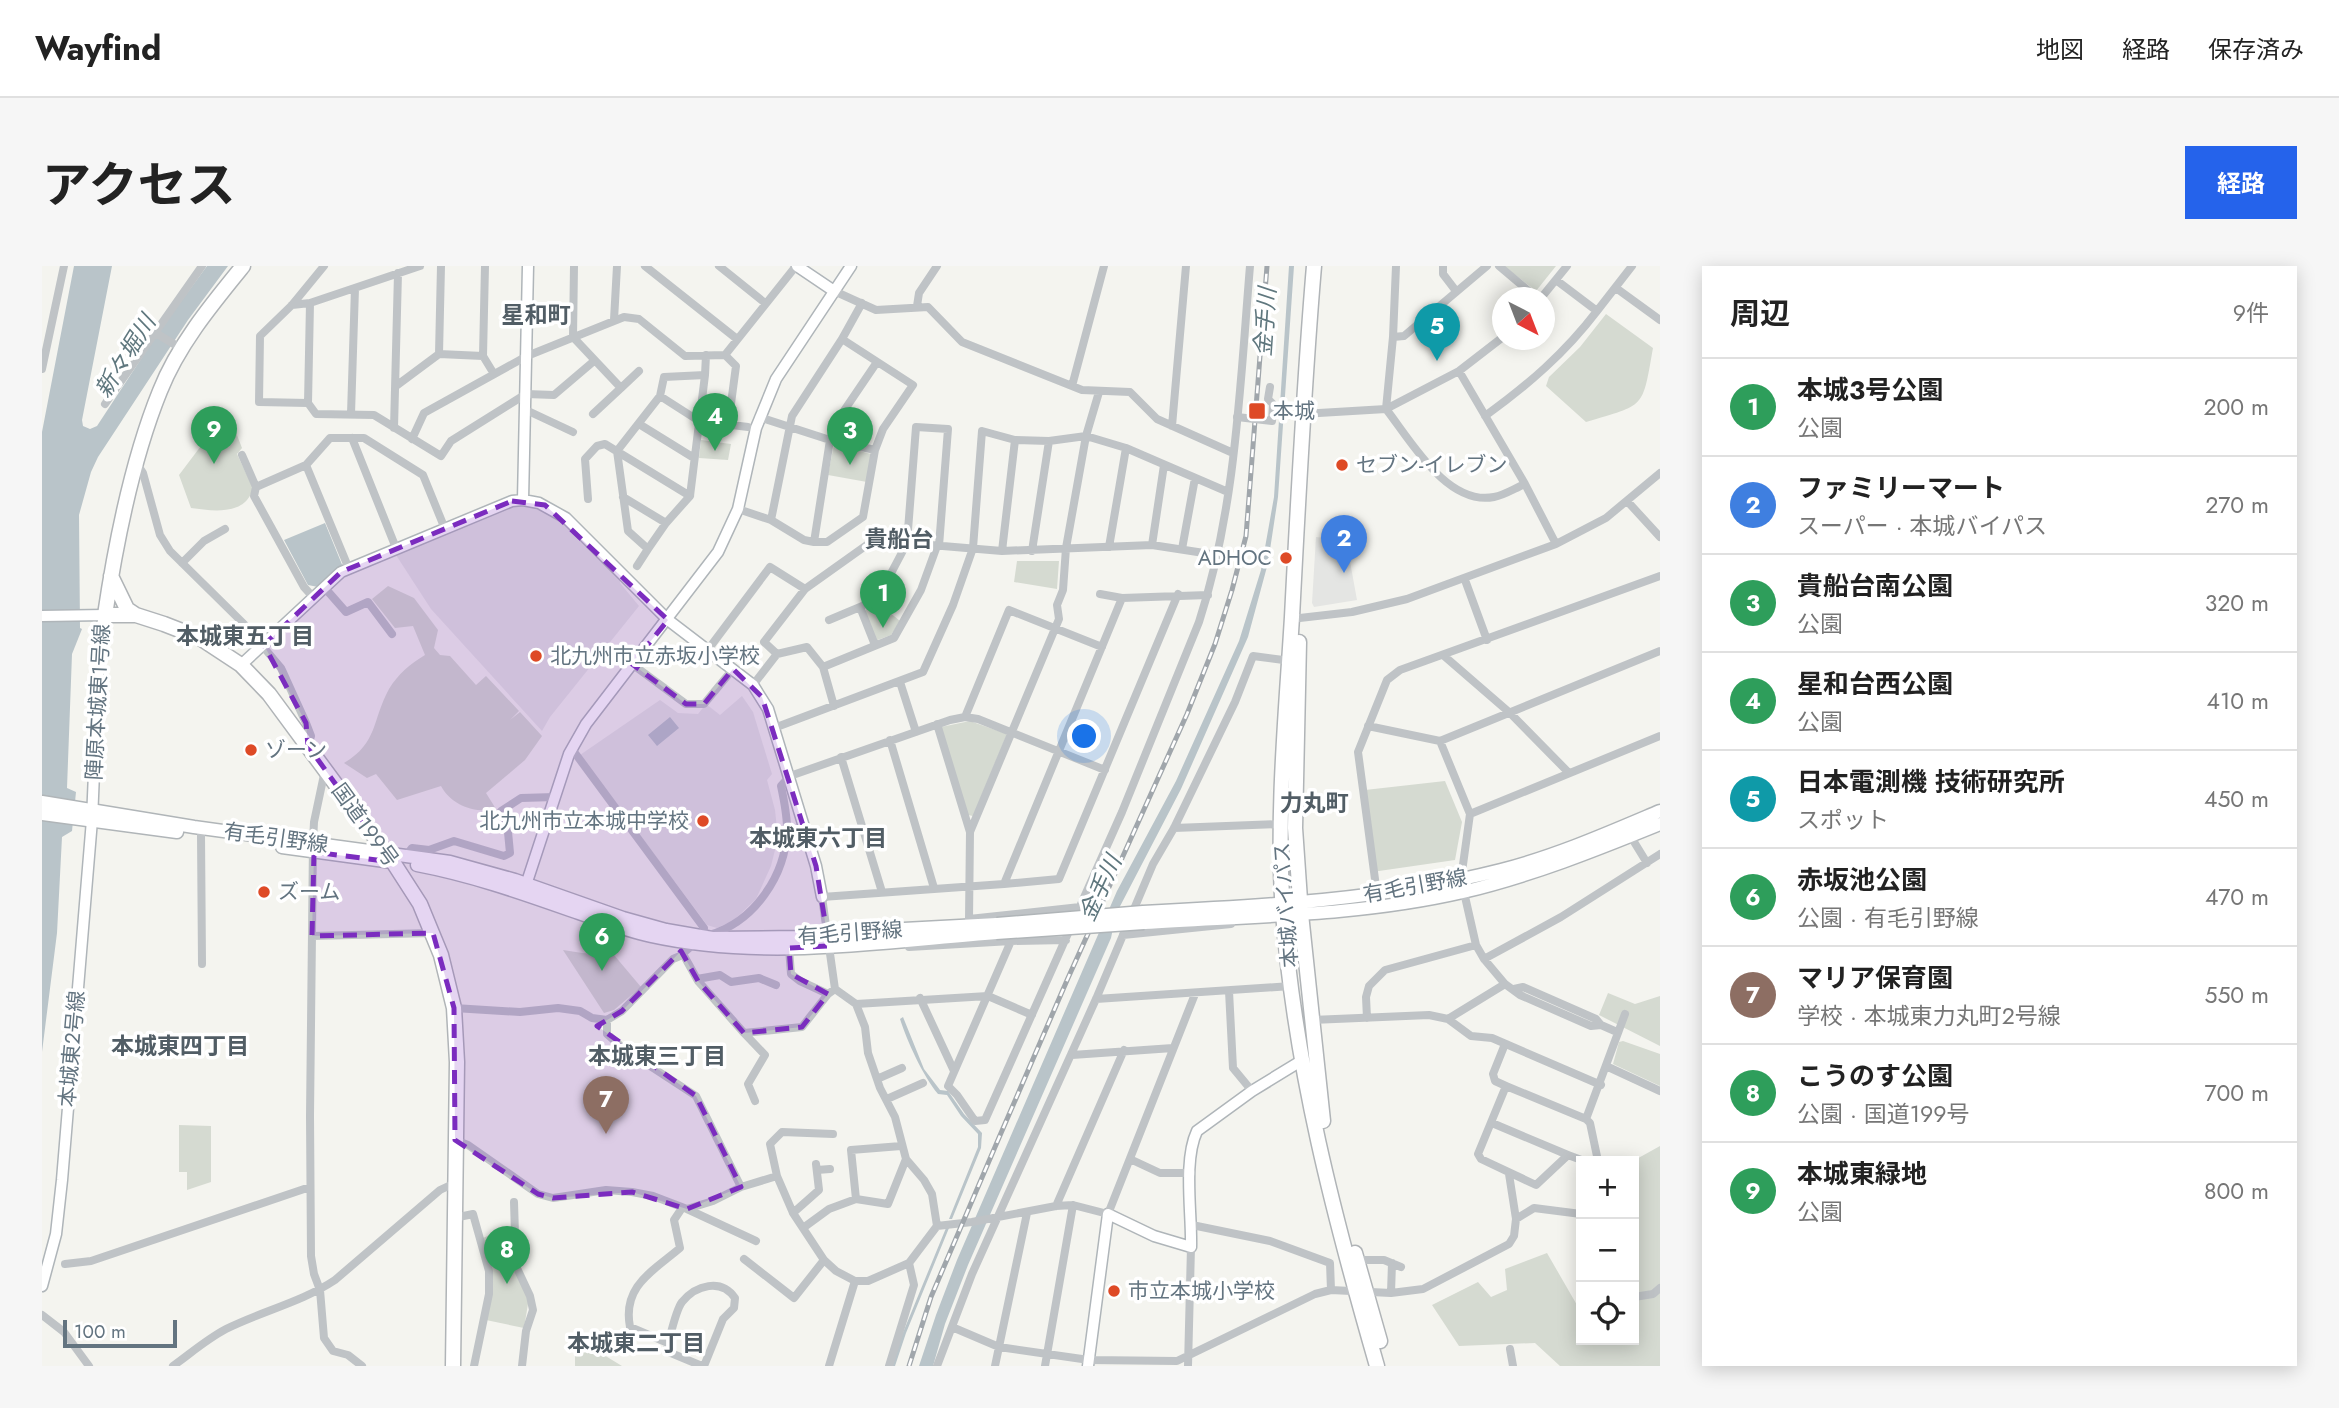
<!DOCTYPE html>
<html lang="ja">
<head>
<meta charset="utf-8">
<style>
	:root { --surface:#fff; --page:#f6f6f6; --text:#222; --muted:#767676; --line:#e0e0e0; --accent:#2563eb }
	body { margin:0; font-family:Jost,"Noto Sans JP",sans-serif; background:var(--page); color:var(--text) }
	.controls { position:absolute; right:21px; bottom:21px; display:grid; overflow:hidden; border-radius:0px; box-shadow:0 4px 18px #0003 }
	.controls button { width:63px; height:63px; display:grid; place-items:center; padding:0; border:0; border-bottom:2px solid var(--line); background:var(--surface); color:var(--text); font:35px sans-serif }
	.compass { position:absolute; left:1450px; top:21px; width:63px; height:63px; border-radius:50%; background:var(--surface); box-shadow:0 4px 18px #0003; rotate:138deg }
	.scale { position:absolute; left:21px; bottom:18px; width:114px; box-sizing:border-box; padding-left:7px; border:4px solid #637480; border-top:0; font-size:19px; line-height:24px; white-space:nowrap; color:#637480; -webkit-text-stroke:5px #fff; paint-order:stroke }
	.you { position:absolute; left:1043px; top:471px; width:24px; height:24px; margin:-18px; border:5px solid #fff; border-radius:50%; background:#1a73e8; box-shadow:0 0 0 10px #1a73e833 }
	.badge { display:grid; place-items:center; width:46px; height:46px; border-radius:50%; background:var(--accent); color:#fff; font-size:23px; font-weight:700 }
	.pin { position:absolute; translate:-50% -58px; filter:drop-shadow(0 2px 4px #0008) }
	.pin::after { content:''; position:absolute; top:37px; width:24px; height:21px; background:inherit; clip-path:polygon(0 0,100% 0,50% 100%) }
	.list { margin:0; padding:0; list-style:none }
	h2 { display:flex; justify-content:space-between; align-items:center; height:91px; margin:0; padding:0 28px; font-size:30px }
	h2 small { font-size:23px; font-weight:400; color:var(--muted) }
	.list li { display:grid; grid-template-columns:46px 1fr auto; gap:21px; align-items:center; box-sizing:border-box; height:98px; padding:0 28px; border-top:2px solid var(--line) }
	.list b { display:block; font-size:26px; white-space:nowrap }
	.list p { margin:0; font-size:23px; white-space:nowrap; color:var(--muted) }
	.list em { font-size:23px; font-style:normal; color:var(--muted) }
	.icon { flex:none; width:38px; height:38px; fill:none; stroke:currentColor; stroke-width:2; stroke-linecap:round; stroke-linejoin:round }
	.map { position:relative; flex:none; width:1618px; height:1100px; overflow:hidden; border-radius:0px }
	header { display:flex; align-items:center; gap:42px; box-sizing:border-box; height:98px; padding:0 35px; background:var(--surface); border-bottom:2px solid var(--line) }
	header strong { font-size:33px }
	nav { display:flex; gap:38px; margin-inline-start:auto; font-size:24px }
	.intro { display:flex; align-items:center; justify-content:space-between; box-sizing:border-box; height:168px; padding:0 42px }
	h1 { margin:0; font-size:49px }
	.button { padding:18px 32px; border-radius:0px; background:var(--accent); color:#fff; font-size:24px; font-weight:700 }
	main { display:flex; gap:42px; padding:0 42px }
	aside { flex:1; background:var(--surface); border-radius:0px; box-shadow:0 4px 18px #0003 }
	.map>svg:first-child { display:block }
	.built { fill:#e4e5e3 }
	.green { fill:#d5dad1 }
	.water { fill:#b9c4c9 }
	.lines { fill:none; stroke-linecap:round; stroke-linejoin:round }
	.secondary-casing { stroke:#afb5b9; stroke-width:13 }
	.primary-casing { stroke:#b0b5b8; stroke-width:15 }
	.highway-casing { stroke:#b0b4b7; stroke-width:17 }
	.street { stroke:#bfc3c6; stroke-width:8 }
	.secondary { stroke:#fff; stroke-width:10 }
	.primary { stroke:#fff; stroke-width:12 }
	.highway { stroke:#fff; stroke-width:14 }
	.rail-casing { stroke:#a0a6ab; stroke-width:5 }
	.rail { stroke:#fff; stroke-width:2.5; stroke-dasharray:8; stroke-linecap:butt }
	.primary-bridge-casing { stroke:#b0b5b8; stroke-width:15; stroke-linecap:butt }
	.street-bridge { stroke:#bfc3c6; stroke-width:8 }
	.primary-bridge { stroke:#fff; stroke-width:12 }
	.marked { fill:#7b2cbf; fill-opacity:0.2; stroke:#7b2cbf; stroke-width:5; stroke-dasharray:14 9; stroke-linejoin:round }
	.poi-dot { fill:#de4a26; stroke:#fff; stroke-width:2.5 }
	.labels { text-anchor:middle; dominant-baseline:central; stroke-width:7; stroke-linejoin:round; paint-order:stroke }
	.poi-label { font-size:21px; fill:#637480; stroke:#fff; text-anchor:start }
	.street-label { font-size:21px; fill:#637480; stroke:#fff }
	.neighbourhood-label { font-size:23px; font-weight:bold; fill:#515d65; stroke:#fff }
	.water-label { font-size:23px; font-style:italic; fill:#5f777e; stroke:#fff }
</style>
</head>
<body>
<header>
<strong>Wayfind</strong>
<nav><a>地図</a><a>経路</a><a>保存済み</a></nav>
</header>
<div class="intro"><h1>アクセス</h1><a class="button">経路</a></div>
<main>
<div class="map">
<svg width="1618" height="1100" viewBox="0 0 1618 1100">
	<rect width="100%" height="100%" fill="#f4f4ef"/>
	<path class="built" d="M473,238L488,239L514,251L578,314V317L597,340L508,451L500,465L389,343L354,289Z
		M1274,271L1308,274L1307,290L1315,334L1272,341L1270,337Z
		M700,430L711,446L730,508L725,514L733,544L736,572L729,600L714,633L691,655L675,662L665,659L538,489L618,434L636,447L656,448L664,438L678,449Z"/>
	<path class="green" d="M1462,0H1514L1494,25Z
		M1564,48L1611,82C1600,144 1604,138 1544,156L1504,120L1507,111L1538,81Z
		M171,164H193L200,182L195,188L211,222C204,250 171,245 149,242L137,209Z
		M659,174L689,178L686,194L657,192Z
		M792,178L829,188L825,216L786,209Z
		M975,295H1017L1015,323L972,316Z
		M346,320L372,332L396,364L392,382L398,389L408,390L434,419L444,410L477,445L468,454L478,446L500,470L483,494L444,527L454,543C433,548 409,539 399,520L355,534L334,508L325,512L302,497C336,477 330,454 347,423C356,408 368,398 383,389L371,360L353,362L330,333Z
		M835,336L858,355L849,369L833,375L823,346L825,340Z
		M928,455L965,468L931,550L926,549L899,461Z
		M1403,515L1420,556L1413,594L1330,606L1323,524Z
		M521,684L540,687L572,689L599,721L572,744L562,747Z
		M1566,727L1593,738L1618,730V780L1557,749Z
		M1581,775L1618,788V820L1571,798L1577,776Z
		M137,859L169,860V916L145,924V906H137Z
		M1618,880V1100H1518L1493,1077L1417,1080L1390,1039L1436,1016L1449,1031L1465,1024L1463,1003L1505,987L1539,1046V1074H1592V938L1595,933L1592,930L1591,895Z
		M457,965L471,974L487,1032L482,1062L444,1054L450,1004L441,972Z
		M533,1076L557,1086L580,1100H533Z"/>
	<path class="water" d="M32,0H70L40,154L41,160L48,163L55,160L118,64L165,0H186L146,54L56,191L49,206L37,249L38,362L40,363L30,388L25,522L34,526L30,565L20,571L15,667L0,786V166Z
		M1247,0H1252L1236,231L1226,297L1206,371L1139,523L1074,648L1069,672L926,999L903,1058L891,1100H877L894,1049L915,994L1075,625L1134,515L1197,375L1219,304L1232,231Z
		M283,257L301,301L276,321L266,319L242,274Z
		M628,451L637,462L615,480L606,469Z
		M861,751L882,803L898,824L906,825L922,848L940,867L939,882L910,953H907L936,881V868L919,850L905,829L896,828C881,810 865,775 858,753Z
		M904,962H907L864,1067L853,1100H849L860,1069Z"/>
	<g class="lines">
		<defs>
			<path id="secondary" d="M755,0L792,25
				M481,234L486,0
				M0,350L63,349L58,365L50,554L20,914L14,968L0,1020
				M199,399L299,306L470,235L481,234L497,237L524,252L626,354L711,419L726,443L774,600L780,631
				M482,625L527,488L544,458L676,286L696,243L714,162L734,113L809,0
				M1046,1100L1066,948L1112,970L1149,981C1150,947 1141,895 1155,865L1210,825L1259,795"/>
			<path id="primary" d="M0,536L152,561L408,596L473,614L581,652L624,664L670,672L754,671L787,667L955,658
				M0,548L135,566
				M240,581L350,596
				M375,599C428,609 477,626 528,644C555,653 581,664 609,670C722,695 840,676 954,667
				M1101,646C1221,640 1341,634 1459,604C1514,590 1566,567 1618,545
				M1102,657C1208,650 1317,650 1421,626C1489,610 1554,584 1618,558"/>
			<path id="highway" d="M201,0C170,38 136,79 118,125C90,194 74,275 63,349H94L122,358L158,372L199,399L227,428L351,596L378,638L399,689L412,742L415,796L411,1100
				M1272,0C1262,117 1256,234 1250,351C1244,449 1234,549 1241,647C1253,802 1292,951 1335,1100
				M69,310L85,343L94,349
				M1257,376L1253,562L1259,648L1281,855
				M1313,987L1338,1075"/>
		</defs>
		<use href="#secondary" class="secondary-casing"/>
		<use href="#primary" class="primary-casing"/>
		<use href="#highway" class="highway-casing"/>
		<path class="street" d="M443,0L441,90L452,108
			M532,0L531,71L579,122L551,148
			M603,0L695,73
			M677,0L723,37
			M1354,0L1351,71L1344,143C1369,175 1405,240 1452,231C1463,229 1473,222 1483,218
			M1401,0V8L1414,25
			M1457,0L1495,32
			M1514,14L1555,45L1590,0
			M1574,22L1618,54
			M792,25L834,44L886,41L920,76L1040,124L1088,126L1115,153L1191,187
			M1499,32L1525,0
			M268,37L266,137L217,136L218,70L250,39L282,0
			M250,39L268,37L378,0
			M875,40L877,27L895,0
			M572,54L575,0
			M112,66L140,83
			M1351,71L1362,70L1445,0
			M397,88L399,0
			M683,89L694,100L686,160
			M0,103L22,0
			M1417,105L1483,218L1514,278
			M663,109L648,230L624,257L606,283L586,265L575,185L618,130L622,111Z
			M663,109L664,89
			M354,120L397,88L441,90
			M1030,120L1062,0
			M579,122L597,105
			M618,130L657,155L706,161
			M266,137L274,148L332,149L399,190L409,175L484,128L512,129L552,95
			M63,138L160,0
			M484,144L531,166
			M309,148L313,22
			M1260,148L1344,143L1417,105L1461,71
			M1443,150C1486,119 1523,87 1555,45
			M717,151L788,174L833,184L841,163L871,119L800,73L820,37
			M597,158L652,192
			M1130,160L1144,0
			M352,162L356,7
			M310,172L354,282
			M370,173L382,147L485,90L582,51L597,53L643,90L683,89L754,0
			M200,189L214,221
			M95,198L101,207L118,269L128,285L202,358L239,402L264,457L269,470L266,480
			M264,199L214,221L212,230L262,321L271,331
			M581,231L624,257
			M546,233L543,193L555,180L563,178L648,230
			M1586,236L1618,271
			M696,243L729,254L750,150L800,73
			M729,254L762,274L772,276L788,174L795,155L835,96
			M772,276H785L821,251L833,184
			M865,277L960,285L1110,279L1175,289
			M1110,279L1122,199
			M1067,281L1084,182
			M1140,283L1153,212
			M960,285L973,174
			M990,285L1007,175
			M140,297L162,275L183,263
			M595,300L606,283
			M307,303L264,199L288,172H322L381,209L403,263
			M1423,314L1445,374
			M282,321L304,346L326,336L350,368
			M1058,328L1080,332
			M1249,353L1310,346L1365,333L1514,278L1564,252L1618,207
			M787,354L818,341
			M833,379L818,341L836,332L865,277L874,161L906,163L897,280
			M665,385L728,301L763,323L836,271L860,284
			M735,388L765,381L781,401
			M1401,389L1468,447L1527,507
			M590,398L644,438H662L691,403
			M858,416L874,466
			M711,419L735,388L722,376L763,323
			M792,440L781,401L852,372L879,324L895,280
			M923,451L967,344L1060,381
			M895,458L928,566
			M1326,460L1398,475L1618,385
			M732,462L881,406L911,339L931,282L940,165L973,174L1007,175L1044,170L1084,182L1186,226
			M848,474L892,622
			M1398,475L1428,548L1419,613L1434,679L1442,693L1463,718L1478,729L1549,760L1559,759
			M530,483L662,662L661,670
			M799,491L840,626
			M283,504L272,556L271,576L268,850L269,990L272,1008L278,1024L282,1072L291,1085L306,1089L320,1100
			M1428,548L1618,470
			M1132,562L1239,558
			M1586,566L1605,597
			M159,569L160,698
			M364,590L370,582L387,584L412,575L462,590L468,587L466,566L459,545L479,532L513,531
			M962,618L1017,613L1136,328
			M1335,628L1316,486L1345,414L1358,404L1618,310
			M1038,641L927,653L928,566L1017,353L1015,339L1021,324L1024,282L1044,170L1057,126
			M667,669C712,656 744,610 745,563C745,549 742,534 739,520L748,510L908,454L923,451L936,453L1063,504
			M1081,669L1189,658
			M270,670L391,667
			M1024,674L969,675L906,820L915,829L933,855L943,854L1080,546L1157,356C1194,242 1198,119 1208,0
			M867,681L969,675
			M747,682L749,708L758,715L786,728
			M641,688L656,715L702,767L760,761L786,728L793,723
			M1442,693L1519,651L1618,588
			M655,713L678,709L689,716L717,712L734,719
			M1472,723L1481,721L1554,753L1559,759L1575,766
			M1187,725L1191,802L1210,825
			M878,732L912,805
			M1054,733L1249,720
			M814,738L946,730L990,749
			M412,742L478,746L516,742L538,745L550,752L565,754L580,745L631,693L638,690L653,677
			M1325,752L1324,731L1327,720L1343,704L1434,679
			M1406,753L1463,718
			M565,754V768L582,783L654,830L699,921
			M1270,754L1387,749L1406,753L1429,770L1450,772L1559,819
			M702,767L723,789L706,818L713,835
			M1463,778L1451,808L1453,815L1464,820L1436,888L1439,893L1494,919L1526,889L1542,895
			M1030,789L1131,782
			M1564,800L1618,825
			M835,813L860,802
			M1464,820L1544,853
			M845,833L881,817
			M1450,857L1526,889
			M413,874L426,879L496,928L511,932L564,924L590,926L611,930L645,943L671,935L699,921L735,910L751,947L782,994L794,1005L813,1015H826L867,997L895,960L930,956L1014,940L1031,939L1066,948L1153,728
			M859,880L809,884L814,933L846,938L864,893
			M1088,893L1118,907H1149
			M1556,895L1548,857L1544,853L1583,748
			M775,904L788,903
			M1467,908L1474,953
			M735,910L728,878L740,866L791,868
			M472,936L474,1000L488,1030L491,1044L484,1065L480,1100
			M1014,940L1082,784
			M645,943L714,975
			M751,947L777,924L774,898
			M412,952L431,948L447,1005V1028L432,1100
			M1150,959L1228,975L1288,997L1289,1024
			M895,960L890,928L882,914L864,893L853,851L838,822L826,787L823,761L814,738L793,723L780,631L962,618L1080,332L1166,329
			M761,962L787,943L814,933
			M702,993L752,1032L782,994
			M1315,994H1342L1359,1001
			M23,998L49,995L268,921
			M1349,1027L1350,997
			M1592,1031L1611,1028L1618,1022
			M0,1049L22,1066L47,1100
			M910,1061L957,1081L1047,1094L1135,1095L1273,1028L1289,1024L1349,1027L1381,1023L1467,978L1472,970L1474,953L1492,942L1539,948
			M626,1077L588,1061C580,1020 611,1005 638,982L632,954L640,942
			M1468,1083L1471,1100
			M131,1100C149,1087 165,1073 184,1063C220,1045 260,1036 293,1014L398,924L413,917
			M660,1100L624,1085C628,1073 633,1045 640,1036C654,1019 679,1012 693,1032L692,1042L681,1053L662,1100
			M787,1100L813,1015
			M847,1100L872,1019L867,997
			M895,1100L930,1008L1054,733L1111,598L1132,562L1193,436L1211,390L1249,395
			M953,1100L985,947
			M1003,1100L1031,939
			M1146,1100L1149,981"/>
		<use href="#secondary" class="secondary"/>
		<use href="#primary" class="primary"/>
		<use href="#highway" class="highway"/>
		<defs>
			<path id="rail" d="M867,1100L889,1031L956,874L1026,712L1145,448L1173,378L1190,324L1204,270L1225,0"/>
		</defs>
		<use href="#rail" class="rail-casing"/>
		<use href="#rail" class="rail"/>
		<defs>
			<path id="primary-bridge" d="M955,658L1101,646
				M954,667L1102,657"/>
		</defs>
		<use href="#primary-bridge" class="primary-bridge-casing"/>
		<path class="street-bridge" d="M1195,151L1230,155L1231,138L1226,133L1228,121"/>
		<use href="#primary-bridge" class="primary-bridge"/>
	</g>
	<path class="marked" d="M470,235L503,239L626,354L590,398L644,438H662L691,403L720,431L774,600L787,680L747,682L749,708L786,728L760,761L702,767L656,715L639,685L580,745L555,760L654,830L699,921L645,943L590,926L511,932L496,928L413,874L412,742L391,667L270,670L272,586L350,596L266,480L264,457L222,379L299,306Z"/>
	<g class="poi-dot">
		<rect x="1206" y="136" width="18" height="18" rx="3.5"/>
		<circle cx="1300" cy="199" r="7"/>
		<circle cx="1244" cy="292" r="7"/>
		<circle cx="494" cy="390" r="7"/>
		<circle cx="209" cy="484" r="7"/>
		<circle cx="661" cy="555" r="7"/>
		<circle cx="222" cy="626" r="7"/>
		<circle cx="1072" cy="1025" r="7"/>
	</g>
	<g class="labels">
		<g class="poi-label">
			<text x="1231" y="145">本城</text>
			<text x="1314" y="199">セブン-イレブン</text>
			<text x="1230" y="292" text-anchor="end">ADHOC</text>
			<text x="508" y="390">北九州市立赤坂小学校</text>
			<text x="223" y="484">ゾーン</text>
			<text x="647" y="555" text-anchor="end">北九州市立本城中学校</text>
			<text x="236" y="626">ズーム</text>
			<text x="1086" y="1025">市立本城小学校</text>
		</g>
		<g class="street-label">
			<text transform="translate(56 436) rotate(-87)">陣原本城東1号線</text>
			<text transform="translate(323 559) rotate(54)">国道199号</text>
			<text transform="translate(234 572) rotate(8)">有毛引野線</text>
			<text transform="translate(1373 620) rotate(-10)">有毛引野線</text>
			<text transform="translate(1244 639) rotate(-94)">本城バイパス</text>
			<text transform="translate(808 667) rotate(-4)">有毛引野線</text>
			<text transform="translate(30 783) rotate(-85)">本城東2号線</text>
		</g>
		<g class="neighbourhood-label">
			<text x="494" y="49">星和町</text>
			<text x="857" y="273">貴船台</text>
			<text x="203" y="370">本城東五丁目</text>
			<text x="1272" y="537">力丸町</text>
			<text x="776" y="572">本城東六丁目</text>
			<text x="138" y="780">本城東四丁目</text>
			<text x="615" y="790">本城東三丁目</text>
			<text x="594" y="1077">本城東二丁目</text>
		</g>
		<g class="water-label">
			<text transform="translate(1223 56) rotate(-86)">金手川</text>
			<text transform="translate(83 90) rotate(-58)">新々堀川</text>
			<text transform="translate(1058 622) rotate(-65)">金手川</text>
		</g>
	</g>
</svg>
<div class="controls">
<button>+</button>
<button>−</button>
<button><svg class="icon" aria-label="locate" viewBox="0 0 24 24"><circle cx="12" cy="12" r="6"/><path d="M12 2v4M12 18v4M2 12h4M18 12h4"/></svg></button>
</div>
<svg class="compass" viewBox="-18 -18 36 36"><path d="M0-13l5 13h-10z" fill="#e53935"/><path d="M0 13l5-13h-10z" fill="#767676"/></svg>
<div class="scale">100 m</div>
<div class="you"></div>
<div class="pin badge" style="left:841px;top:362px;background:#2e9e5b">1</div>
<div class="pin badge" style="left:1302px;top:307px;background:#3f7fe0">2</div>
<div class="pin badge" style="left:808px;top:199px;background:#2e9e5b">3</div>
<div class="pin badge" style="left:673px;top:185px;background:#2e9e5b">4</div>
<div class="pin badge" style="left:1395px;top:95px;background:#0f9aa8">5</div>
<div class="pin badge" style="left:560px;top:705px;background:#2e9e5b">6</div>
<div class="pin badge" style="left:564px;top:868px;background:#8d6e63">7</div>
<div class="pin badge" style="left:465px;top:1018px;background:#2e9e5b">8</div>
<div class="pin badge" style="left:172px;top:198px;background:#2e9e5b">9</div>
</div>
<aside>
<h2>周辺<small>9件</small></h2>
<ul class="list">
<li><span class="badge" style="background:#2e9e5b">1</span><div><b>本城3号公園</b><p>公園</p></div><em>200 m</em></li>
<li><span class="badge" style="background:#3f7fe0">2</span><div><b>ファミリーマート</b><p>スーパー · 本城バイパス</p></div><em>270 m</em></li>
<li><span class="badge" style="background:#2e9e5b">3</span><div><b>貴船台南公園</b><p>公園</p></div><em>320 m</em></li>
<li><span class="badge" style="background:#2e9e5b">4</span><div><b>星和台西公園</b><p>公園</p></div><em>410 m</em></li>
<li><span class="badge" style="background:#0f9aa8">5</span><div><b>日本電測機 技術研究所</b><p>スポット</p></div><em>450 m</em></li>
<li><span class="badge" style="background:#2e9e5b">6</span><div><b>赤坂池公園</b><p>公園 · 有毛引野線</p></div><em>470 m</em></li>
<li><span class="badge" style="background:#8d6e63">7</span><div><b>マリア保育園</b><p>学校 · 本城東力丸町2号線</p></div><em>550 m</em></li>
<li><span class="badge" style="background:#2e9e5b">8</span><div><b>こうのす公園</b><p>公園 · 国道199号</p></div><em>700 m</em></li>
<li><span class="badge" style="background:#2e9e5b">9</span><div><b>本城東緑地</b><p>公園</p></div><em>800 m</em></li>
</ul>
</aside>
</main>
</body>
</html>
